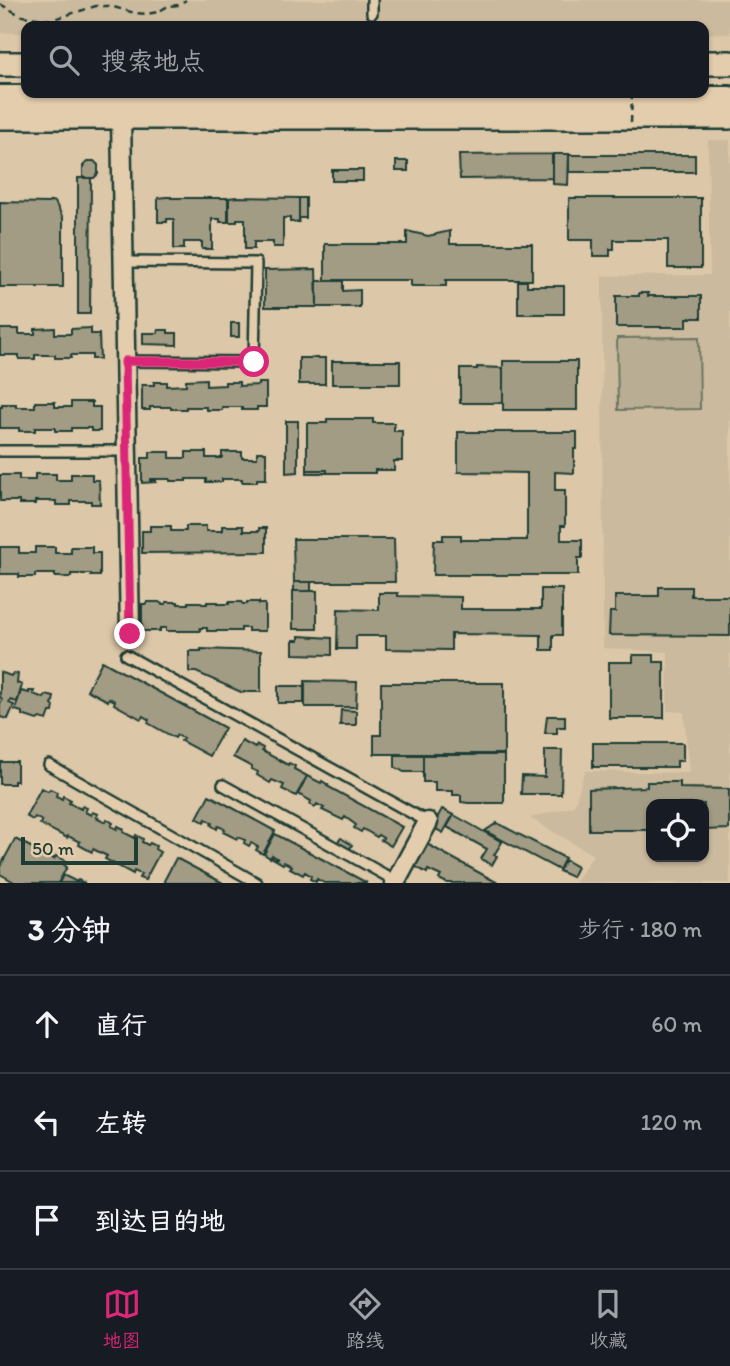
<!DOCTYPE html>
<html lang="zh">
<head>
<meta charset="utf-8">
<style>
	:root { --surface:#171b24; --page:#20242c; --text:#f1f3f6; --muted:#9ea1a6; --line:#363941; --accent:#db2777 }
	body { margin:0; font-family:Itim,"LXGW WenKai TC",sans-serif; background:var(--page); color:var(--text) }
	.controls { position:absolute; right:21px; bottom:21px; display:grid; overflow:hidden; border-radius:14px; box-shadow:0 2px 5px #0004 }
	.controls button { width:63px; height:63px; display:grid; place-items:center; padding:0; border:0; border-bottom:2px solid var(--line); background:var(--surface); color:var(--text); font:35px sans-serif }
	.scale { position:absolute; left:21px; bottom:18px; width:117px; box-sizing:border-box; padding-left:7px; border:4px solid #1f3d34; border-top:0; font-size:19px; line-height:24px; white-space:nowrap; color:#1f3d34; -webkit-text-stroke:5px #e4cdad; paint-order:stroke }
	.stop { position:absolute; width:21px; height:21px; margin:-16px; border:5px solid #db2777; border-radius:50%; background:#fff }
	.stop.end { background:#db2777; border-color:#fff; box-shadow:0 2px 7px #0008 }
	.list { margin:0; padding:0; list-style:none }
	h2 { display:flex; justify-content:space-between; align-items:center; height:91px; margin:0; padding:0 28px; font-size:30px }
	h2 small { font-size:23px; font-weight:400; color:var(--muted) }
	.list li { display:grid; grid-template-columns:46px 1fr auto; gap:21px; align-items:center; box-sizing:border-box; height:98px; padding:0 28px; border-top:2px solid var(--line) }
	.list b { display:block; font-size:26px; white-space:nowrap }
	.list em { font-size:23px; font-style:normal; color:var(--muted) }
	.icon { flex:none; width:38px; height:38px; fill:none; stroke:currentColor; stroke-width:2; stroke-linecap:round; stroke-linejoin:round }
	.map { position:relative; flex:none; width:730px; height:883px; overflow:hidden }
	.search { position:absolute; background:var(--surface); box-shadow:0 2px 5px #0004; left:21px; right:21px; top:21px; height:77px; display:flex; align-items:center; gap:18px; box-sizing:border-box; padding:0 24px; border-radius:14px; color:var(--muted); font-size:26px }
	.sheet { height:385px; background:var(--surface) }
	nav { display:flex; justify-content:space-around; align-items:center; box-sizing:border-box; height:98px; border-top:2px solid var(--line); background:var(--surface); font-size:19px; color:var(--muted) }
	nav a { display:grid; justify-items:center; gap:4px }
	nav .on { color:var(--accent) }
	.map>svg:first-child { display:block }
	.built { fill:#cbba9d; fill-rule:evenodd }
	.green { fill:#b9ae93; stroke:#6c7664; stroke-width:2 }
	.building { fill:#a29c84; stroke:#1f3d34; stroke-width:2 }
	.lines { fill:none; stroke-linecap:round; stroke-linejoin:round }
	.service-casing { stroke:#1f3d34; stroke-width:14 }
	.minor-casing { stroke:#1f3d34; stroke-width:23 }
	.tertiary-casing { stroke:#1f3d34; stroke-width:28 }
	.secondary-casing { stroke:#1f3d34; stroke-width:30 }
	.path { stroke:#1f3d34; stroke-width:2.5; stroke-dasharray:7 5; stroke-linecap:butt }
	.service { stroke:#e4cdad; stroke-width:9 }
	.minor { stroke:#e4cdad; stroke-width:18 }
	.tertiary { stroke:#e4cdad; stroke-width:23 }
	.secondary { stroke:#e4cdad; stroke-width:24 }
	.path-bridge { stroke:#1f3d34; stroke-width:2.5; stroke-dasharray:7 5; stroke-linecap:butt }
	.route { stroke:#db2777; stroke-width:9 }
</style>
</head>
<body>
<div class="map">
<svg width="730" height="883" viewBox="0 0 730 883">
	<rect width="100%" height="100%" fill="#dcc7a8"/>
	<filter id="ink" filterUnits="userSpaceOnUse"><feTurbulence type="fractalNoise" baseFrequency=".0143" numOctaves="2"/><feDisplacementMap in="SourceGraphic" scale="14" xChannelSelector="R" yChannelSelector="G"/><feConvolveMatrix kernelMatrix="1 2 1 2 8 2 1 2 1" color-interpolation-filters="sRGB"/></filter>
	<g filter="url(#ink)">
		<path class="built" d="M0,0H730V34L704,33V26H26V33H0Z
			M708,140H730V883H575L593,855L530,818L574,806L585,771L689,773L684,712L667,711L668,652L603,648L602,276L710,275ZM651,804H704V857H651Z"/>
		<path class="green" d="M699,337L700,409L618,410L617,338Z"/>
		<path class="building" d="M552,154V178L460,179L459,155Z
			M553,154H569L568,185L553,184Z
			M569,155H695V172H569Z
			M88,161H94L98,165V174L94,178H83V166Z
			M396,161H408V171H396Z
			M332,170H363V181H332Z
			M78,178H91L90,314H78Z
			M166,197H171V198H228V222H220V219H212V249H202V242H184V249H174V219H167V222H158V198Z
			M237,197L299,198V222H290V218H283V247H273V242H254V249H245V219H237V222H229V198Z
			M299,198H306V218H299Z
			M569,198H701V268H668V240H614V249H610V256H593V240H569Z
			M51,201L55,202L63,218V287H0V202L48,203Z
			M407,231L428,236L450,231V244H532V280H446V286H411V280H325V244H407Z
			M316,269L317,307H265V270Z
			M317,281H343V291L360,290V307H317Z
			M518,281H527V286H564V314H518Z
			M639,293H648V296H701V318H687V327H616V296H639Z
			M231,323H239V337H231Z
			M55,328V334H71V329L91,328V334H99L100,359H92V355H71V358H55V355H35V359H19V355H0V329H19V334H35V329Z
			M158,330H168V333H177V345L143,344V333H158Z
			M299,358H325V384H299Z
			M332,361H400V384H332Z
			M503,361H577V410H503Z
			M477,367L503,368V403H460V369H477Z
			M206,379V386L225,385V382H239V386L258,385V383H266V407H257V410H242V407H222V410H206V407H186V409H171V407H150V410H142V385H154V382H167V386L186,385V380Z
			M35,402H55V407H71V402H92V407H100V431H91V428H71V431H55V428H35V431H19V428H0V407H2V404H16V407H35Z
			M327,419H373V423H394V431H402V461H394V470H375V473H327V470H307V423H327Z
			M286,421H298V472L286,473Z
			M458,432H577V449H574V473L555,472V490H565V526H561V540H582V558H578V575H433L434,540H443V535H461V540H527V473L458,472Z
			M150,452H170V458H186V452H206V458H222V452H242V458H257V452H266V479H257V482H242V479H222V482H206V479H186V481H170V479H150V482L151,480H156V482L142,483V458H150Z
			M307,470H327V473H307Z
			M35,474H56V480H71V474H92V480H99L100,504H91V501H71V505H56V501H35V504H19V501H0V475H19V480H35Z
			M150,526H171V531H186V526H206V531H222V526H243V531H259V528H266V552L142,553V531H150Z
			M293,539H394L395,582H294Z
			M0,547H19V553H35V547H55V553H71V547H92V553H100V576H91V574H71V577H55V574H35V577H19V574H0Z
			M294,582H311V591H294Z
			M659,587H691V596H730V636L609,635L610,612H615V596H659Z
			M541,589H562V635H553V650H541V635L451,634V650L386,649V636H356V649H337L338,609L379,610V593H398V596L461,597V609H541Z
			M293,591H317V629H293Z
			M147,602H159L162,604H166V602H178V604H188V602H200L202,604H207V602H218V604H229V602H241L243,604H247V602H259V604H265V631H248V628H241V631H207V628H200V631H166V628H160V631H142V604H147Z
			M299,636L332,638V655L293,654V640H299Z
			M201,649L261,651V692H241L196,672H189V651H201Z
			M633,655H654V662H664V718H609V662H633Z
			M102,661L225,728L209,756L181,741L183,738L177,735L175,738L148,723L149,720L143,716L141,719L114,704L115,701L109,698L108,701L87,690Z
			M0,672L11,676L13,673L18,674L17,683L22,685L17,702L10,700L9,703L14,705L8,719L0,717V704L2,699L0,697Z
			M305,681L357,682L356,707H305Z
			M381,683H504V754H374V735H381Z
			M278,686H304V703H278Z
			M21,691L29,693V691H34L33,694L44,698L46,695L54,697L52,705L54,706L53,712H50L47,720L40,718L37,720L22,715V712L15,710Z
			M341,710L356,711V725H340Z
			M547,716H565V727H557V733H545Z
			M242,741L255,748L257,745L263,748L262,751L288,765L289,763L295,766L294,769L307,776L296,796L282,789L284,785L272,780L270,783L257,775L258,772L251,769L252,767L233,757Z
			M593,743H683V761H677V767H593Z
			M545,750H562L561,794H521L522,776L545,777Z
			M395,755H423V772H404L395,767Z
			M423,755H504V803H468L461,802V795H453V791H435V782H423Z
			M0,762H17V781H14V784H0Z
			M307,776L321,783L322,781L328,785L327,786L402,827L391,846L381,840L383,838L378,835L377,837L363,829L361,832L354,828L356,825L345,817L343,820L322,810L324,808L317,804L315,807L310,804L311,801L298,794Z
			M647,782H680V788L729,789V829L704,830V804H651V830H589V789L647,787Z
			M41,788L48,791L50,789L57,792L56,796L62,799L63,796L71,800L69,803L81,809L82,806L87,808L85,812L91,815L92,812L98,814L96,817L106,822L107,819L113,823L111,826L117,829L118,826L124,829L123,832L135,838L136,835L143,839L142,842L148,845L150,843L156,846L155,849L160,852L145,880L139,878L141,874L134,871L133,874L105,859L107,856L93,849L92,852L79,845L80,842L68,836L67,838L40,824L42,821L35,817L33,820L26,816Z
			M209,795L275,831L263,854L256,850L258,847L251,843L249,846L244,843L245,840L238,837L237,839L223,832L225,829L218,826L217,829L211,825L212,823L206,819L204,822L197,818Z
			M442,809L453,815L443,833L432,827Z
			M454,815L502,842L494,855L497,856L492,865L481,859L487,849L447,827Z
			M497,823L565,858L559,870L485,831Z
			M275,834L367,883H324L317,879L316,882L310,879L311,876L305,872L303,875L290,868L292,866L284,862L283,864L271,857L272,855L278,859L272,855L270,858L264,854Z
			M341,838L352,845L349,850L337,843Z
			M15,839L54,859L56,856L66,861L64,865L67,867L58,883H16L0,874V867Z
			M425,843L498,883H447L439,879L441,876L428,870L427,873L413,865Z
			M176,858L223,883H167L164,881Z
			M565,860L577,867L572,877L559,871Z
			M63,875L77,882L78,880L85,883H59Z"/>
		<g class="lines">
			<defs>
				<path id="service" d="M372,0V13
					M123,262L256,263L254,362L125,361
					M0,451H127
					M126,655L428,822
					M49,765L257,883
					M223,785L396,881"/>
				<path id="minor" d="M121,117L130,634
					M395,883L428,822"/>
				<path id="tertiary" d="M704,63H730
					M0,64H26
					M0,117H730"/>
				<path id="secondary" d="M0,98L730,99"/>
			</defs>
			<use href="#service" class="service-casing"/>
			<use href="#minor" class="minor-casing"/>
			<use href="#tertiary" class="tertiary-casing"/>
			<use href="#secondary" class="secondary-casing"/>
			<path class="path" d="M0,4L22,16L51,20L96,6H110L135,13L146,14L158,12L168,6L178,5L186,0"/>
			<use href="#service" class="service"/>
			<use href="#minor" class="minor"/>
			<use href="#tertiary" class="tertiary"/>
			<use href="#secondary" class="secondary"/>
			<path class="path-bridge" d="M631,123L632,93"/>
		</g>
	</g>
	<g class="lines" filter="url(#ink)">
		<path class="route" d="M130,634L125,361L254,362"/>
	</g>
</svg>
<div class="controls">
<button><svg class="icon" aria-label="locate" viewBox="0 0 24 24"><circle cx="12" cy="12" r="6"/><path d="M12 2v4M12 18v4M2 12h4M18 12h4"/></svg></button>
</div>
<div class="scale">50 m</div>
<div class="stop" style="left:254px;top:362px"></div>
<div class="stop end" style="left:130px;top:634px"></div>
<div class="search"><svg class="icon" aria-label="search" viewBox="0 0 24 24"><circle cx="10" cy="10" r="6"/><path d="M15 15l6 6"/></svg>搜索地点</div>
</div>
<section class="sheet">
<h2>3 分钟<small>步行 · 180 m</small></h2>
<ul class="list">
<li><svg class="icon" aria-label="ahead" viewBox="0 0 24 24"><path d="M12 20V5M6 11l6-6 6 6"/></svg><div><b>直行</b></div><em>60 m</em></li>
<li><svg class="icon" aria-label="left" viewBox="0 0 24 24"><path d="M17 20v-9H6M10 6l-5 5 5 5"/></svg><div><b>左转</b></div><em>120 m</em></li>
<li><svg class="icon" aria-label="arrive" viewBox="0 0 24 24"><path d="M6 21V4h12l-3 4 3 4H6"/></svg><div><b>到达目的地</b></div></li>
</ul>
</section>
<nav>
<a class="on"><svg class="icon" aria-label="map" viewBox="0 0 24 24"><path d="M3 6l6-2 6 2 6-2v14l-6 2-6-2-6 2zM9 4v14M15 6v14"/></svg>地图</a>
<a><svg class="icon" aria-label="directions" viewBox="0 0 24 24"><path d="M12 3l9 9-9 9-9-9zM9 14v-3h6M13 9l2 2-2 2"/></svg>路线</a>
<a><svg class="icon" aria-label="saved" viewBox="0 0 24 24"><path d="M7 4h10v16l-5-4-5 4z"/></svg>收藏</a>
</nav>
</body>
</html>
